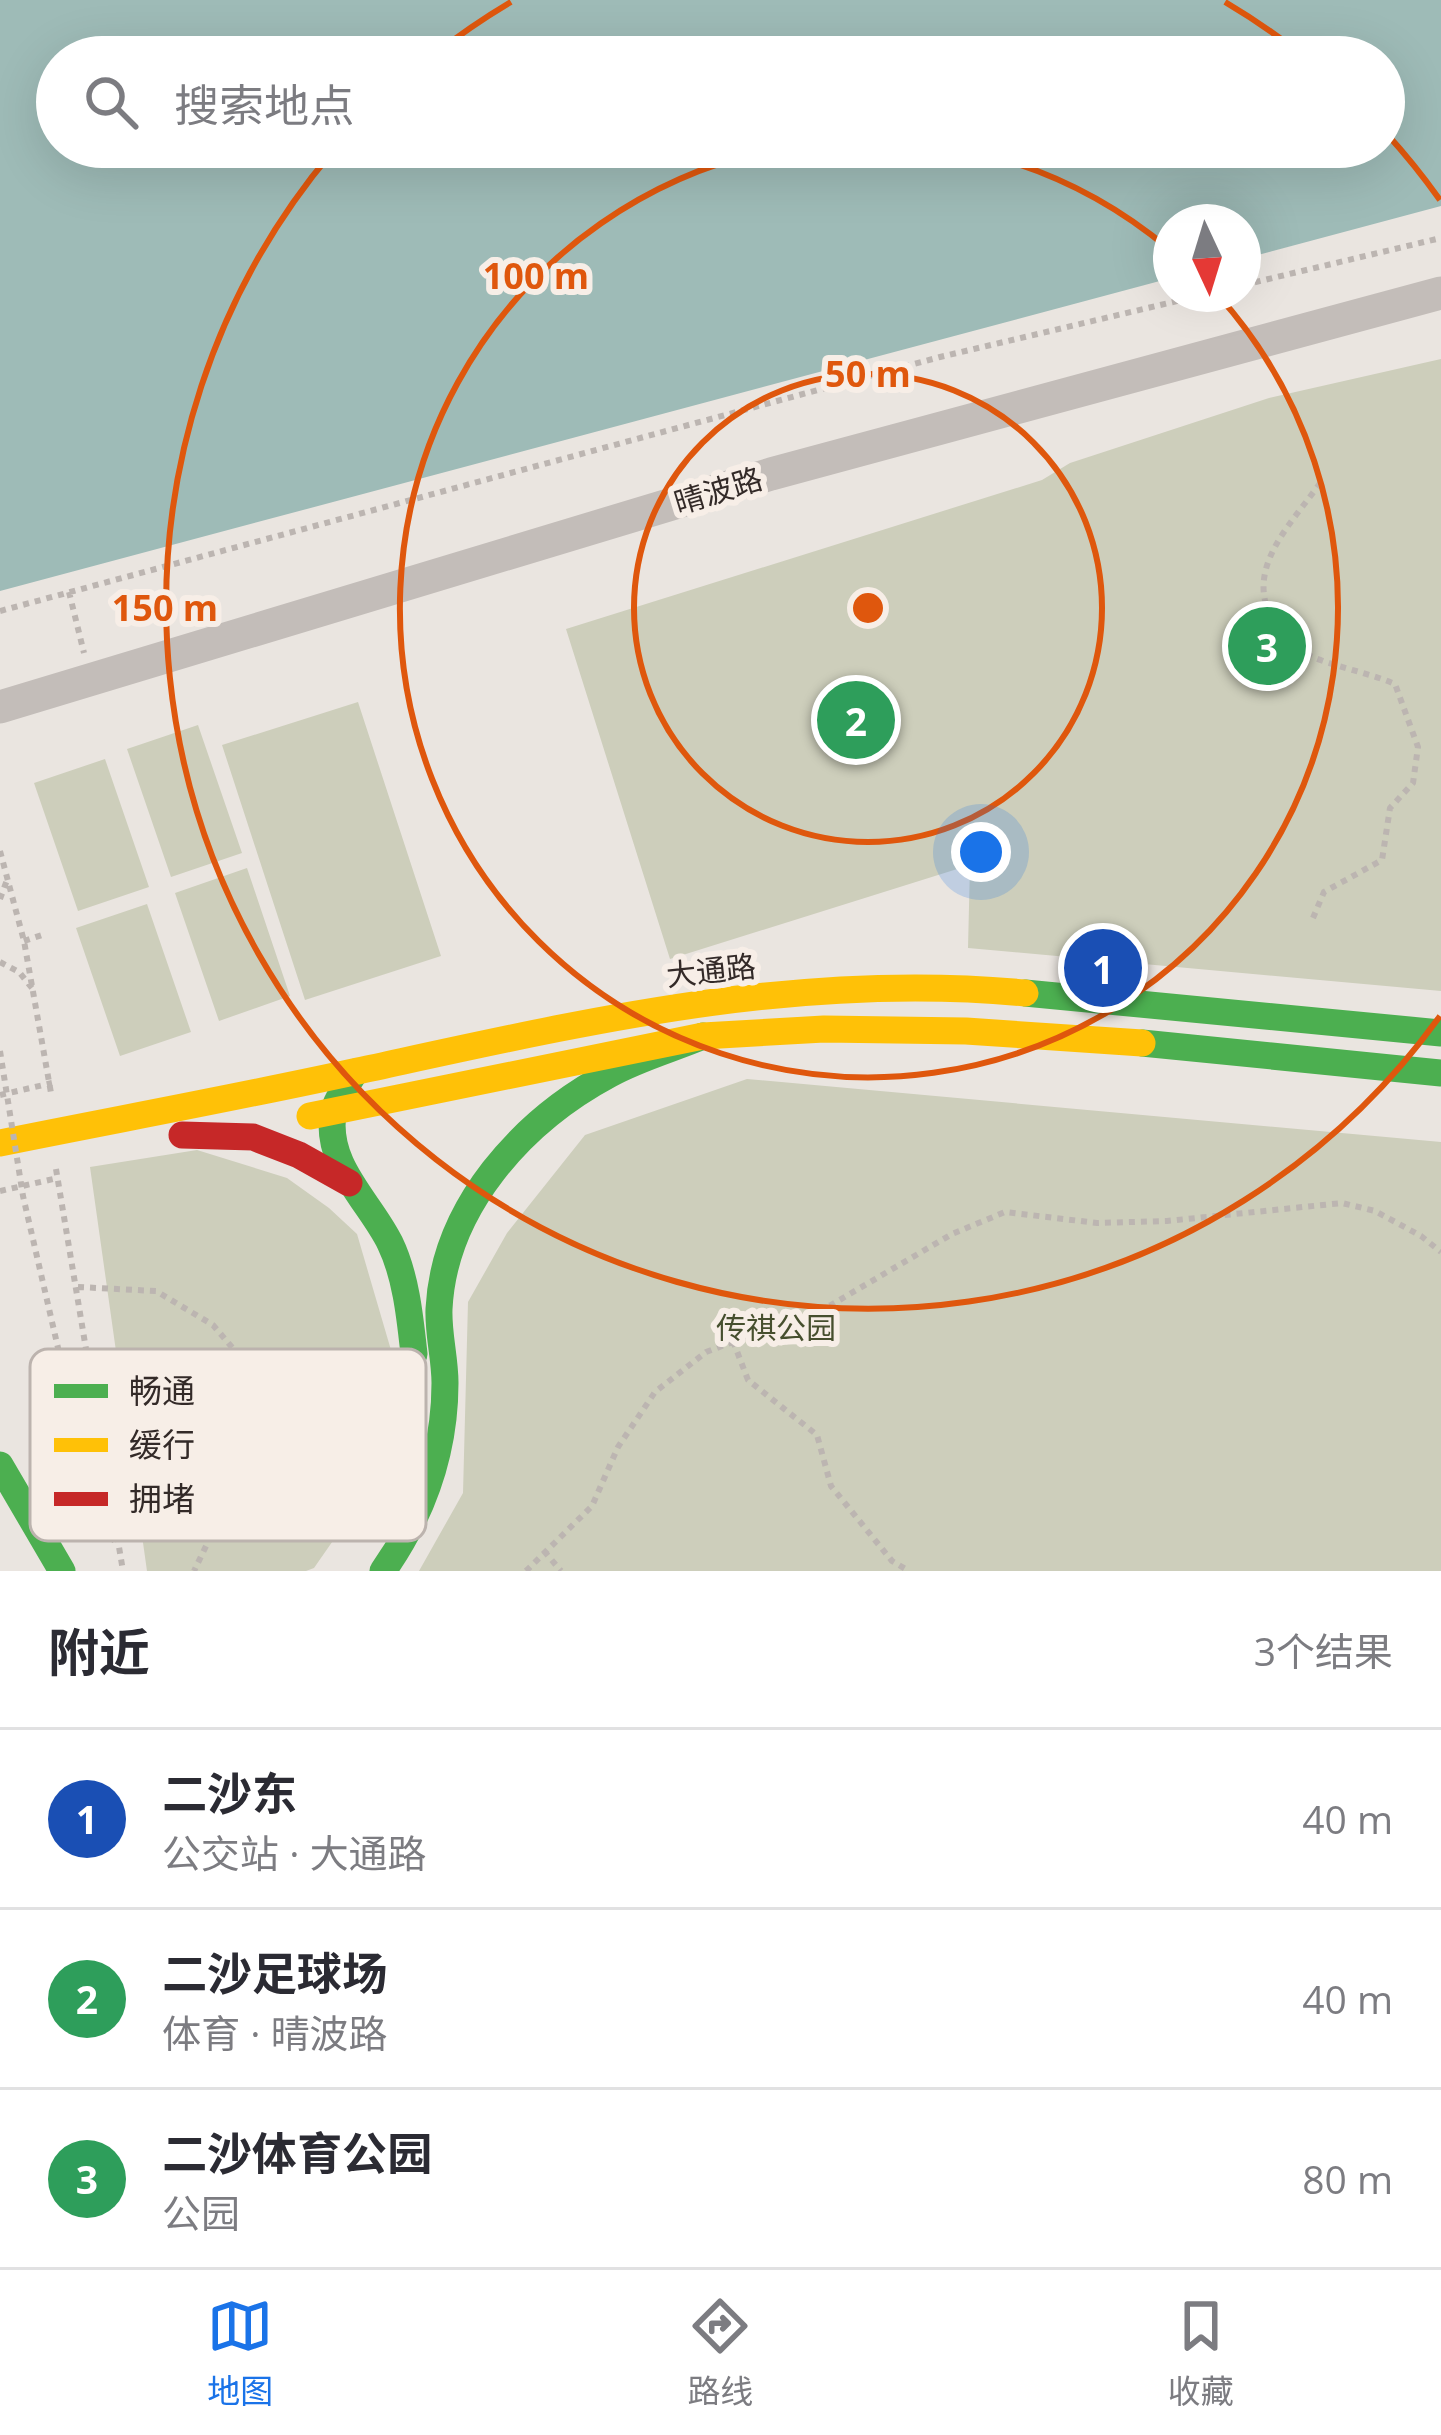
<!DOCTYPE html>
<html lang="zh">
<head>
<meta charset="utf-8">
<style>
	:root { --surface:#fff; --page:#f7f7f7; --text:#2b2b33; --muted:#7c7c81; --line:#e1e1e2; --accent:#1a73e8 }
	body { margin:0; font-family:"Open Sans","Noto Sans SC",sans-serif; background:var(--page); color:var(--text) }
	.compass { position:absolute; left:1153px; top:204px; width:108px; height:108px; border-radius:50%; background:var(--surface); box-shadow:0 12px 48px #0002; rotate:176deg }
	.you { position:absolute; left:981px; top:852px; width:42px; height:42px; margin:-30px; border:9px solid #fff; border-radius:50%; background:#1a73e8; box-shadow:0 0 0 18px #1a73e833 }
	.badge { display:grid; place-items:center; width:78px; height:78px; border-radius:50%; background:var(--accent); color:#fff; font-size:39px; font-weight:700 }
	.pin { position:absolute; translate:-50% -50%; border:6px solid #fff; box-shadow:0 3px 12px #0006 }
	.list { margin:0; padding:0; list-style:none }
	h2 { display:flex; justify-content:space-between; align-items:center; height:156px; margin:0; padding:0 48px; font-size:51px }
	h2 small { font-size:39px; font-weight:400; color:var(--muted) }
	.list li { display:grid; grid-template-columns:78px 1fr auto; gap:36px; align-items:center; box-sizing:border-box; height:180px; padding:0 48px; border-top:3px solid var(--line) }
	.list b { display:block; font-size:45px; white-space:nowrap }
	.list p { margin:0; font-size:39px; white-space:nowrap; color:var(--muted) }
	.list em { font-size:39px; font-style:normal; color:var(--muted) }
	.icon { flex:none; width:66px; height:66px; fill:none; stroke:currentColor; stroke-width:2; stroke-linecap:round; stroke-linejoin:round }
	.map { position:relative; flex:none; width:1441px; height:1571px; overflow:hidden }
	.search { position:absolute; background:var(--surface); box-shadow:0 12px 48px #0002; left:36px; right:36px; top:36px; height:132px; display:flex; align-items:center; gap:30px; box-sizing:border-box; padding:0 42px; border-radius:66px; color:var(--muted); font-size:45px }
	.sheet { height:696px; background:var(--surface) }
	nav { display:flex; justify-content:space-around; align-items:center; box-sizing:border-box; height:168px; border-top:3px solid var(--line); background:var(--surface); font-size:33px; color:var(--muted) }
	nav a { display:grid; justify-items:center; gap:6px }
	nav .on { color:var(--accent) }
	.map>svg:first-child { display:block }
	.green { fill:#cdcebb }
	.water { fill:#9ebbb7; fill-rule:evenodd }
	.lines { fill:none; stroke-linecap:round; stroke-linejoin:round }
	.path { stroke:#bcb5b1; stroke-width:6; stroke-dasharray:6 6; stroke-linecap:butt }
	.street { stroke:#c3bdb9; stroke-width:33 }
	.fast { stroke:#4caf50; stroke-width:27 }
	.slow { stroke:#ffc107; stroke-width:27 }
	.jam { stroke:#c62828; stroke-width:27 }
	.path-bridge { stroke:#bcb5b1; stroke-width:6; stroke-dasharray:6 6; stroke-linecap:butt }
	.ring { fill:none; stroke:#df570d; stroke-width:6 }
	.labels { text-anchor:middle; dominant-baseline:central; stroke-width:12; stroke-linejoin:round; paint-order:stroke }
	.street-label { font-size:30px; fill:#332a28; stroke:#f7eee7 }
	.park-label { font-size:30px; fill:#464f2e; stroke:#f7eee7 }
	.key { fill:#f7eee7; stroke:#bcb3ae; stroke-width:3 }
	.key-label { font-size:33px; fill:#332a28 }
	.centre { fill:#df570d; stroke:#f7eee7; stroke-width:6 }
	.ring-label { font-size:36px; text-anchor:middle; font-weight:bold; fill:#df570d; stroke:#f7eee7; stroke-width:12; stroke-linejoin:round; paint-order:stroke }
</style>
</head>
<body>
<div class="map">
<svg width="1441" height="1571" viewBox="0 0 1441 1571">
	<rect width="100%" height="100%" fill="#eae5e0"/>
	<path class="green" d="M1441,359V991L968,948L970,865L670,959L566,629L1042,480L1070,463L1269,398Z
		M358,702L441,956L305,1000L222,745Z
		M198,725L242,853L171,877L127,749Z
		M105,759L149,887L78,911L34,783Z
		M247,868L290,996L219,1021L175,893Z
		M147,904L191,1032L120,1056L76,928Z
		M747,1079L1441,1142V1571H419L463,1493L468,1302L507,1233L585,1135Z
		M197,1150L287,1178L329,1208L357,1234L398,1374L388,1423L362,1499L314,1568L306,1571H147L90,1167Z"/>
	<path class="water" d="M0,0H1441V206L1243,259V222H1171V278L0,591ZM57,57H1384V147H57Z"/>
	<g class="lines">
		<path class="path" d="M1243,285L1441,238
			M69,592L84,653
			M0,611L940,357L1207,294
			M0,851L24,941L51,1093
			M0,899L7,880
			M1313,918L1324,892L1382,860L1390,808L1413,783L1418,747L1395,684C1367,672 1333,667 1306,654C1293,647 1286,640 1278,628C1237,572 1293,523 1323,479
			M24,941L42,935
			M0,962L19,972L32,988
			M0,1095L52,1083
			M56,1169L123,1571
			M0,1191L58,1178
			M78,1287L156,1291L213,1325L236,1352L247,1461L194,1571
			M733,1341L748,1380L817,1435L831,1486L892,1561L909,1571
			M97,1517L116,1543
			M544,1551L561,1571
			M526,1571L592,1506L618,1447L655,1392L706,1352L831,1305L952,1234L1005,1212L1097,1223L1167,1221L1342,1203L1375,1211L1421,1236L1441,1252"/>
		<path class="street" d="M0,707L771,474L1441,293"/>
		<path class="fast" d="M1025,993L1441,1033
			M1142,1043L1441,1073
			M355,1072C348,1084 335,1101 333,1114C325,1165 370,1202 390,1243C406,1276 410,1317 414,1354
			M0,1465L62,1571
			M383,1571C423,1514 445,1453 445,1383C445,1358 438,1334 439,1309C444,1207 522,1121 610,1074C639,1058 672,1049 703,1036"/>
		<path class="slow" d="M310,1116L703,1036L824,1029L966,1031L1142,1043
			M0,1143C119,1119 239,1097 358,1071C580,1023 795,971 1025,993"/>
		<path class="jam" d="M182,1135L253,1137L299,1155L349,1183"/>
		<path class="path-bridge" d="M0,1051L23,1196L97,1517"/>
	</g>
	<g class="ring">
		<circle cx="868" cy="608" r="234"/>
		<path d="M957 148A469 469 0 0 1 1169 249M1217 294A469 469 0 1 1 779 148"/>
		<path d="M1440 1016A703 703 0 1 1 333 151M435 54A703 703 0 0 1 511 2M1225 2A703 703 0 0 1 1301 54M1386 133A703 703 0 0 1 1440 200"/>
	</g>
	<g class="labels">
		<g class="street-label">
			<text transform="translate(718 490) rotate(-17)">晴波路</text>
			<text transform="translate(711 970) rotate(-6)">大通路</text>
		</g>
		<g class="park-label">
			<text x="776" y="1327">传祺公园</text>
		</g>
	</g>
	<rect x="30" y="1349" width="396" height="192" rx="18" class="key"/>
	<rect x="54" y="1384" width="54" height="14" fill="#4caf50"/>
	<rect x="54" y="1438" width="54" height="14" fill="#ffc107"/>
	<rect x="54" y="1492" width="54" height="14" fill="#c62828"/>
	<g class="key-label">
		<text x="129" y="1403">畅通</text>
		<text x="129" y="1457">缓行</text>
		<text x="129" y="1511">拥堵</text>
	</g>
	<circle cx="868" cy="608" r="18" class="centre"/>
	<g class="ring-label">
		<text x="536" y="289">100 m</text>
		<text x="868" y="387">50 m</text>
		<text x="165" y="621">150 m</text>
	</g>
</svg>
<svg class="compass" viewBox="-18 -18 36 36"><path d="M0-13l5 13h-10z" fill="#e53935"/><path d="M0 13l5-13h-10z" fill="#7c7c81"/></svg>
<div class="you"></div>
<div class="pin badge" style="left:1103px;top:968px;background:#1a4fb4">1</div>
<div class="pin badge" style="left:856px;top:720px;background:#2e9e5b">2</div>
<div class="pin badge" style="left:1267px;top:646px;background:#2e9e5b">3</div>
<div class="search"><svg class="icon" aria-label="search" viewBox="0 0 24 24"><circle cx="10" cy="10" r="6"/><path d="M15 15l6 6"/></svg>搜索地点</div>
</div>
<section class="sheet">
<h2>附近<small>3个结果</small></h2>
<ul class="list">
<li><span class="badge" style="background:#1a4fb4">1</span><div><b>二沙东</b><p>公交站 · 大通路</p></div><em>40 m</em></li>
<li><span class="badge" style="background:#2e9e5b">2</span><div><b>二沙足球场</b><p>体育 · 晴波路</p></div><em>40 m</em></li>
<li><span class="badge" style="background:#2e9e5b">3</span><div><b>二沙体育公园</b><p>公园</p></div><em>80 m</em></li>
</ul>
</section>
<nav>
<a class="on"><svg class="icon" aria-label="map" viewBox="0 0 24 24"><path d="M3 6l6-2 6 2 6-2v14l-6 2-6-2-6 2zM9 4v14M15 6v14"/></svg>地图</a>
<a><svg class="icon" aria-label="directions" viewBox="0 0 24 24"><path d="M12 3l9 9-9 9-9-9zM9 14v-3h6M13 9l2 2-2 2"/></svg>路线</a>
<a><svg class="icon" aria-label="saved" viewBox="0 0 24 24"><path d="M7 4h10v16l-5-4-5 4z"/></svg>收藏</a>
</nav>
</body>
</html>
